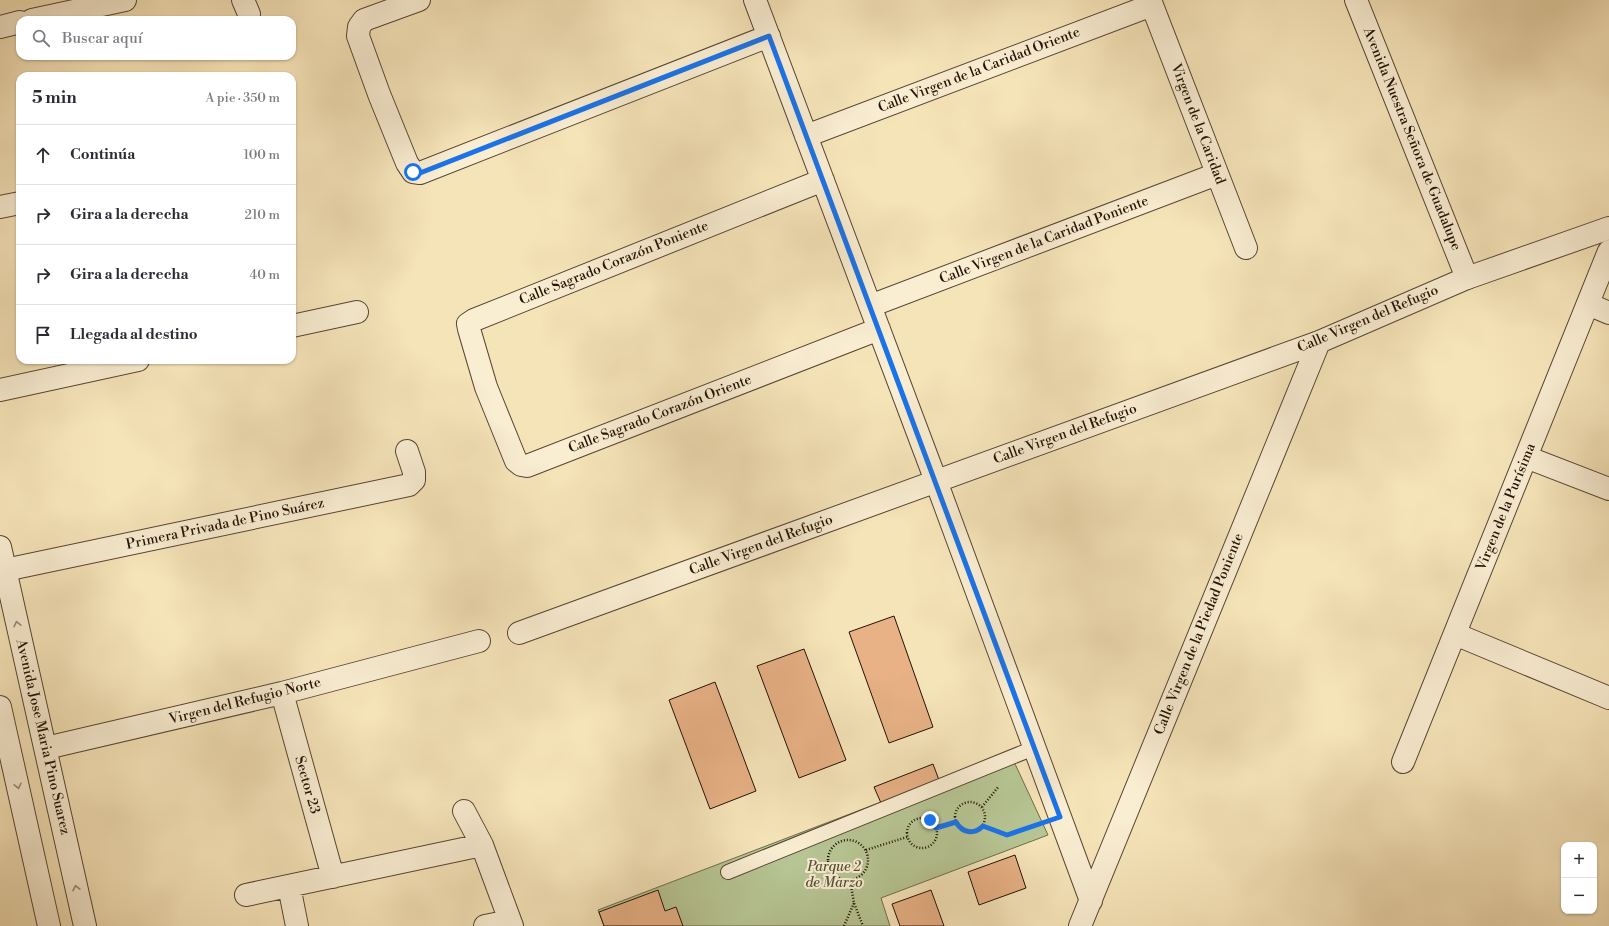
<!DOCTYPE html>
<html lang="es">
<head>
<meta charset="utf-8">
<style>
	:root { --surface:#fff; --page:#f2f2f3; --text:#2b2b33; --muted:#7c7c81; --line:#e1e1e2 }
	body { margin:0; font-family:"Libre Bodoni",serif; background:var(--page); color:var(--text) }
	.controls { position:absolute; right:12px; bottom:12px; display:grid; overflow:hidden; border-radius:8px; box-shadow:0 1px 3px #0004 }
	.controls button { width:36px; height:36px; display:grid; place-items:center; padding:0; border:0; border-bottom:1px solid var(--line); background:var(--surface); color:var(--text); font:20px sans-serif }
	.stop { position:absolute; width:12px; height:12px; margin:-9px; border:3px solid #1a73e8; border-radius:50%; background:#fff }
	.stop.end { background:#1a73e8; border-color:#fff; box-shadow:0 1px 4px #0008 }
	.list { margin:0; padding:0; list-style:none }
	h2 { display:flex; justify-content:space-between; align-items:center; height:52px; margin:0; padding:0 16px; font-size:17px }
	h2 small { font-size:13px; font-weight:400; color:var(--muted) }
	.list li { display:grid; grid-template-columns:26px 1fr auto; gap:12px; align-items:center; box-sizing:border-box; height:60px; padding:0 16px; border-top:1px solid var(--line) }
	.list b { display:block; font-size:15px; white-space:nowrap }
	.list em { font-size:13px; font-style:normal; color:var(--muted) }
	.icon { flex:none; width:22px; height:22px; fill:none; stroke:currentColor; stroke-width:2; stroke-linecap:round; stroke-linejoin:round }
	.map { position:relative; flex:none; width:1609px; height:926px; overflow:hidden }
	.search { position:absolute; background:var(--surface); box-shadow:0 1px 3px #0004; left:16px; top:16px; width:280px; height:44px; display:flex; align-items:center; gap:10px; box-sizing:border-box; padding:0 14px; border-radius:12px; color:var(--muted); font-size:15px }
	.panel { position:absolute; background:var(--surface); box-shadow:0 1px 3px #0004; left:16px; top:72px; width:280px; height:292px; border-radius:12px }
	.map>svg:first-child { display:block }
	.green { fill:#b7c594; stroke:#6c6c4c }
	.building { fill:#e8b186; stroke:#221204 }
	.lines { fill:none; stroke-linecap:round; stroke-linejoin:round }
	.service-casing { stroke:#574631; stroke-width:16 }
	.minor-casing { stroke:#574631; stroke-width:24 }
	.tertiary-casing { stroke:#574631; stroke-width:24 }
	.path { stroke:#221204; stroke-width:2.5; stroke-dasharray:1 2; stroke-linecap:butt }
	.service { stroke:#f9edd2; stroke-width:14 }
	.minor { stroke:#f9edd2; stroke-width:22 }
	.tertiary { stroke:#f9edd2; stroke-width:22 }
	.oneway { stroke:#988a75 }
	.route { stroke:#1a73e8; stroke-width:5 }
	.labels { text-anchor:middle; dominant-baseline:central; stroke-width:4; stroke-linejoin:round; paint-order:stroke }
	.street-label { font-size:14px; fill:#221204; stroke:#f9edd2 }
	.park-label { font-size:14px; font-style:italic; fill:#565136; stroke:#f9edd2 }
</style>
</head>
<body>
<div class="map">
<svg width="1609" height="926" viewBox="0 0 1609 926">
	<rect width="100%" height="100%" fill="#f6e4b9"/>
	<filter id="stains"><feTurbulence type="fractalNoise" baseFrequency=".005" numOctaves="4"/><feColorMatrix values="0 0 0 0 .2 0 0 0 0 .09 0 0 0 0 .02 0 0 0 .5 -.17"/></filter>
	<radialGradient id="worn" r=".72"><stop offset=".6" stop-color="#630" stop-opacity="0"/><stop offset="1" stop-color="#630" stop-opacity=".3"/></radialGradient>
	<path class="green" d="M1010,753L1048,835L881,898L890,926H604L598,910Z"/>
	<path class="building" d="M894,616L933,727L889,743L849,632Z
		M804,649L846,760L799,778L757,666Z
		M715,682L756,791L710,809L669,700Z
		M933,764L939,780L881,803L874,787Z
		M1015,855L1026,888L979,905L968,872Z
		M658,890L665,911L676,907L683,926H604L599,912Z
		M931,890L944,926H900L892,904Z"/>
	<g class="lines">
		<defs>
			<path id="service" d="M728,872L1034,748"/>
			<path id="minor" d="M243,0L249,14
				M419,0L364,20L359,27L358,36L379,94L407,163L413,172L420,173L769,36
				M755,0L936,481L1091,901
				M1150,0L1246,248
				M32,20L125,0
				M0,27L20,22
				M806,136L1152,5
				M823,180L474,320L468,324L469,329L486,387L516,461L521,465L527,466L879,329
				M0,207L20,203
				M1588,304L1609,313
				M870,306L1217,174
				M292,326L357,312
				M0,390L138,360
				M1526,457L1609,489
				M5,570L409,485L414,480V472L407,451
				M519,633L1319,342L1467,278
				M1455,634L1609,698
				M282,693L333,877
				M46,748L282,693L479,641
				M1403,762L1609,251
				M464,811L482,845L512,926
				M289,886L297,926
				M246,895L482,845
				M485,926L510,921
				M1080,926L1319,342"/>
			<path id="tertiary" d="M1356,0L1467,278L1609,228
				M0,547L85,926
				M0,707L49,926"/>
		</defs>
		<use href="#service" class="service-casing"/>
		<use href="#minor" class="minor-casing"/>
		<use href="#tertiary" class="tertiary-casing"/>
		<path class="path" d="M955 817a15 15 0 1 1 30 0a15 15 0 1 1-30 0Z
			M982,807L999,786
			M907 833a15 15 0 1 1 30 0a15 15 0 1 1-30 0Z
			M983,826L1007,835L1037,825
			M936,828L956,822
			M828 860a20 20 0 1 1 40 0a20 20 0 1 1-40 0Z
			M866,850L907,837
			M850,880L854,903L863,926
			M844,926L854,903"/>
		<use href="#service" class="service"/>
		<use href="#minor" class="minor"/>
		<use href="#tertiary" class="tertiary"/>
	</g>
	<defs><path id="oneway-chevron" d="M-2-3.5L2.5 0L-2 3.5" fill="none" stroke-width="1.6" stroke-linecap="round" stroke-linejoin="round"/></defs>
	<g class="oneway">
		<use href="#oneway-chevron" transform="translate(17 624) rotate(-103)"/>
		<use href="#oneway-chevron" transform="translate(18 786) rotate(77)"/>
		<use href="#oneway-chevron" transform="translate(76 888) rotate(-102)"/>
	</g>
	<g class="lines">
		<path class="route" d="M413,172L420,173L769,36L1060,817L1007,835L983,826C974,835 962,833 956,822L936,828L930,820"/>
	</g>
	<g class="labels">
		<g class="street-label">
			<text transform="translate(979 70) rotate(-21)">Calle Virgen de la Caridad Oriente</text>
			<text transform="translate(1198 124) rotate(69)">Virgen de la Caridad</text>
			<text transform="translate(1412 139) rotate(68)">Avenida Nuestra Señora de Guadalupe</text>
			<text transform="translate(1044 240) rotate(-21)">Calle Virgen de la Caridad Poniente</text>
			<text transform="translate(614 263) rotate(-22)">Calle Sagrado Corazón Poniente</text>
			<text transform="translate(1368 319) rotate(-23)">Calle Virgen del Refugio</text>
			<text transform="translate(660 414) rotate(-21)">Calle Sagrado Corazón Oriente</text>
			<text transform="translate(1065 434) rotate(-20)">Calle Virgen del Refugio</text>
			<text transform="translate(1506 507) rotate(-68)">Virgen de la Purísima</text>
			<text transform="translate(225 524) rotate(-12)">Primera Privada de Pino Suárez</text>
			<text transform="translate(761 545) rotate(-20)">Calle Virgen del Refugio</text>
			<text transform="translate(1199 634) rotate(-68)">Calle Virgen de la Piedad Poniente</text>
			<text transform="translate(245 701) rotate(-14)">Virgen del Refugio Norte</text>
			<text transform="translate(43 737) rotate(77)">Avenida Jose Maria Pino Suarez</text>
			<text transform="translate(307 785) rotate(74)">Sector 23</text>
		</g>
		<g class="park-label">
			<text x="834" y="867">Parque 2<tspan x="834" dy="16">de Marzo</tspan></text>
		</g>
	</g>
	<rect width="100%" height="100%" filter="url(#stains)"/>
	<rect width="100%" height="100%" fill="url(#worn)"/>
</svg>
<div class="controls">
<button>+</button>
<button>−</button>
</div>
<div class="stop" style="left:413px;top:172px"></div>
<div class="stop end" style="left:930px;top:820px"></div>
<div class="search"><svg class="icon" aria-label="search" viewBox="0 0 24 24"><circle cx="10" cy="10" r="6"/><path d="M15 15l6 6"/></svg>Buscar aquí</div>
<section class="panel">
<h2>5 min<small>A pie · 350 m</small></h2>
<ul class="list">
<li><svg class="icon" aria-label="ahead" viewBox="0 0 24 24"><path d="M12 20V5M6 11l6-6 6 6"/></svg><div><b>Continúa</b></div><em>100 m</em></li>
<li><svg class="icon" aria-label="right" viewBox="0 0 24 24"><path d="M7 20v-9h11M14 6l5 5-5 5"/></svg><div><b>Gira a la derecha</b></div><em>210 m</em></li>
<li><svg class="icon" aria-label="right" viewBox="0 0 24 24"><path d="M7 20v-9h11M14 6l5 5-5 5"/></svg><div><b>Gira a la derecha</b></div><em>40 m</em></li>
<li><svg class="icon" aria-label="arrive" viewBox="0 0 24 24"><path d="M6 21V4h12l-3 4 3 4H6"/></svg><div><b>Llegada al destino</b></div></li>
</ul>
</section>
</div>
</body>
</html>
